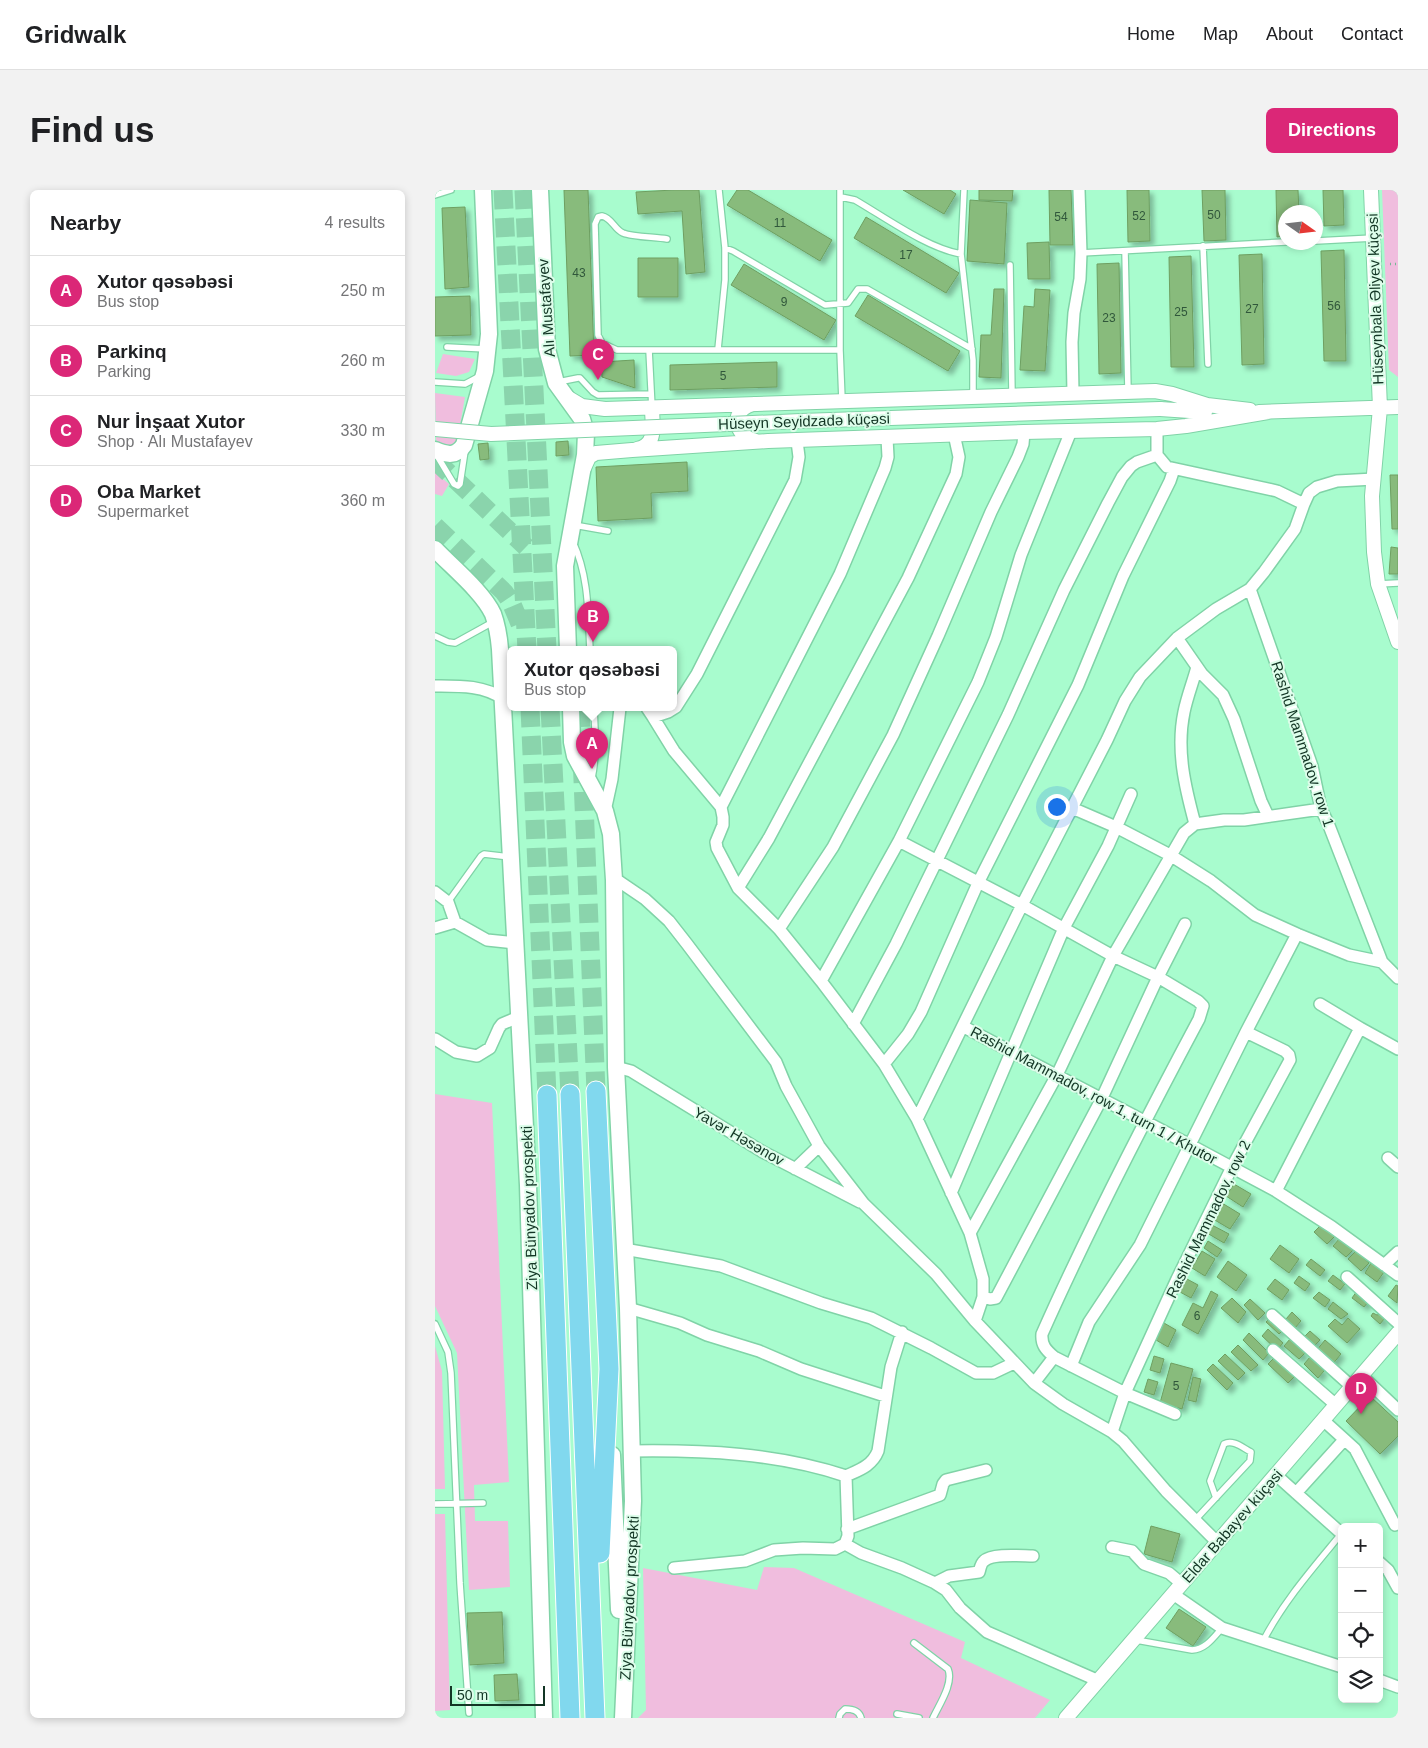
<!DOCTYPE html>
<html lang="en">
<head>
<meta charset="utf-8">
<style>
	:root { --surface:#fff; --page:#f2f2f2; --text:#202124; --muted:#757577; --line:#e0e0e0; --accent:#db2777 }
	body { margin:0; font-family:Helvetica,sans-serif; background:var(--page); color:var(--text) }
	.controls { position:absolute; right:15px; bottom:15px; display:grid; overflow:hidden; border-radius:8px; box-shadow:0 2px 8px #0003 }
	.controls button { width:45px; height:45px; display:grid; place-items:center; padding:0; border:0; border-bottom:1px solid var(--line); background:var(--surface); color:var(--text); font:25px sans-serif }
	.compass { position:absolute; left:843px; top:15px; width:45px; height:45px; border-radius:50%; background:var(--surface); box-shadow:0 2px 8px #0003; rotate:104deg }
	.scale { position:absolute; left:15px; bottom:12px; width:95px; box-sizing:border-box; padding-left:5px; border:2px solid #133625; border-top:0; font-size:14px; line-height:18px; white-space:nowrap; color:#133625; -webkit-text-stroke:4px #ddfdea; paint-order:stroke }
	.you { position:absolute; left:621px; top:616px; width:18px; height:18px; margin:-12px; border:4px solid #fff; border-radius:50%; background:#1a73e8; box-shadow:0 0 0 8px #1a73e833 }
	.badge { display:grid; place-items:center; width:32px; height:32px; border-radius:50%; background:var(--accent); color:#fff; font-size:16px; font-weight:700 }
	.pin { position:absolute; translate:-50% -41px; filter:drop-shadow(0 1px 2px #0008) }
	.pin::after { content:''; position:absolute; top:26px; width:18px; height:15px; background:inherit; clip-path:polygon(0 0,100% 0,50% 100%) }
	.popup { position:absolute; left:72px; top:456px; width:170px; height:65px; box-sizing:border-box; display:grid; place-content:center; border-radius:8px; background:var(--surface); filter:drop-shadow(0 1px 4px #0005); font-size:16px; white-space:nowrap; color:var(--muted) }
	.popup b { font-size:19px; color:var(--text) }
	.popup::after { content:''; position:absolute; left:50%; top:100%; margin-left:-10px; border:10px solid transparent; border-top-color:var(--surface) }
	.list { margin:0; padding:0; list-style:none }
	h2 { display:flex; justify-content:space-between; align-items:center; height:65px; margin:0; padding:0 20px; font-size:21px }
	h2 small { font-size:16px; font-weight:400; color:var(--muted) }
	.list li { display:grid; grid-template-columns:32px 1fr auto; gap:15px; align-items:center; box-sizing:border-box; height:70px; padding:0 20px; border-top:1px solid var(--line) }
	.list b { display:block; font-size:19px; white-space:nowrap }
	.list p { margin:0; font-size:16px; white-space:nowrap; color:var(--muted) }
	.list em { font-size:16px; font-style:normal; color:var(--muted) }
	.icon { flex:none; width:28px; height:28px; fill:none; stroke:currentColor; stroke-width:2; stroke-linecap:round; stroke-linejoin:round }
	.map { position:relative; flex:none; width:963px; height:1528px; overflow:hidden; border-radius:8px }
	header { display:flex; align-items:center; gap:30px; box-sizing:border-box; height:70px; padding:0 25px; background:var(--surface); border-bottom:1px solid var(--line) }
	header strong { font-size:24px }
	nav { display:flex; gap:28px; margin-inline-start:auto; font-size:18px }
	.intro { display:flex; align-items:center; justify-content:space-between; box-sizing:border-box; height:120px; padding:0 30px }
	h1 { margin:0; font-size:35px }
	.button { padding:12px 22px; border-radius:8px; background:var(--accent); color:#fff; font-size:18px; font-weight:700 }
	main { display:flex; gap:30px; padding:0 30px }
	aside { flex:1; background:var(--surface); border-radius:8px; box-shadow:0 2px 8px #0003 }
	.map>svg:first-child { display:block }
	.green { fill:#f0bdde }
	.building { fill:#88bb7c; stroke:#6e9f61; filter:url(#shadow) }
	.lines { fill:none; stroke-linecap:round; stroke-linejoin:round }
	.primary-tunnel { stroke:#8ad4ac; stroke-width:19; stroke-dasharray:19 9; stroke-linecap:butt }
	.service-casing { stroke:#80d3a7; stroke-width:8 }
	.minor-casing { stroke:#80d3a7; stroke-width:14 }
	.tertiary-casing { stroke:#80d3a7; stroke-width:16 }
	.secondary-casing { stroke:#80d3a7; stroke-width:19 }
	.primary-casing { stroke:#fff; stroke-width:21 }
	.path { stroke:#75b894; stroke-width:2.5; stroke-dasharray:1 4; stroke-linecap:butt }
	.service { stroke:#fff; stroke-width:5.5 }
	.minor { stroke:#fff; stroke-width:11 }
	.tertiary { stroke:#fff; stroke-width:14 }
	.secondary { stroke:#fff; stroke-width:16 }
	.primary { stroke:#81d8ee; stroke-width:19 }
	.tertiary-bridge-casing { stroke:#80d3a7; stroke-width:16; stroke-linecap:butt }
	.tertiary-bridge { stroke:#fff; stroke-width:14 }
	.labels { text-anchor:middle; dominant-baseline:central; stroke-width:4; stroke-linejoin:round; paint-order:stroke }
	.number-label { font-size:12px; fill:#30573b }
	.street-label { font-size:15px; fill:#133625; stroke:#ddfdea }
</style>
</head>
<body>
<header>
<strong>Gridwalk</strong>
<nav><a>Home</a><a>Map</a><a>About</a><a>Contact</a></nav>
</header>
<div class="intro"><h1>Find us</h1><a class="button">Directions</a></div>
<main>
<aside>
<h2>Nearby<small>4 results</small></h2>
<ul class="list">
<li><span class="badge">A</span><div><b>Xutor qəsəbəsi</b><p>Bus stop</p></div><em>250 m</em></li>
<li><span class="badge">B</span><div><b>Parkinq</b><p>Parking</p></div><em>260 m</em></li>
<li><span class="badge">C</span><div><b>Nur İnşaat Xutor</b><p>Shop · Alı Mustafayev</p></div><em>330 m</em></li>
<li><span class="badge">D</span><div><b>Oba Market</b><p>Supermarket</p></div><em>360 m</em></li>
</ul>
</aside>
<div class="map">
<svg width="963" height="1528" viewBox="0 0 963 1528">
	<defs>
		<filter id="shadow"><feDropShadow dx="4" dy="4" stdDeviation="2.5" flood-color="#0004"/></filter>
	</defs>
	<rect width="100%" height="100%" fill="#a8fcce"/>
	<path class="green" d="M947,0H963V187L954,180Z
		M8,164L40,169L34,182L21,186L1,183Z
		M0,203L30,207L22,252L17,256L3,254L1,249Z
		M0,282L14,294L7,306L0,304Z
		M0,904L57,913L74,1292L39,1295L40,1331H73L75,1397L34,1400L22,1163L0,1116Z
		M0,1156L7,1181L10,1299H0Z
		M0,1324H10L15,1520L0,1521Z
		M329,1377L359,1378L530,1452L526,1468L615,1510L600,1528H203L211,1520L208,1378L322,1400Z"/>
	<path class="building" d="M129,0H153L159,165L135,166Z
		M239,0H264L270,82L251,84L247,21L203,24L201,2Z
		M302,0H313L397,50L385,71L292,15Z
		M468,0H515L521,4L509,24Z
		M544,0H578L577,11L544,10Z
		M614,0H636L638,55H615Z
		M692,0H714L715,51L693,52Z
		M767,0H790L791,50L769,51Z
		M841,0H863L864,22H851V46L842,47Z
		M888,0H908L909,35L889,36Z
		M535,10L572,13L569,74L532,71Z
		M30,17L34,97L10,99L7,18Z
		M431,27L524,83L511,103L419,48Z
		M614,52L615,89H593L592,53Z
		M909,60L911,171H889L886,61Z
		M827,64L829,174L807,175L804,65Z
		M756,66L759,177H736L734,67Z
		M203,68H243V107H203Z
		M684,73L686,183L664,184L662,74Z
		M309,74L401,130L389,150L296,95Z
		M559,99H569L566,188L544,187L546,145H556Z
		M600,99L615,100L610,181L585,180L589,116L599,117Z
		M433,105L525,161L513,181L420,126Z
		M35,106L36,145L0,146V107Z
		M199,170L200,198L167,187L166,172Z
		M342,172V197L235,200V175Z
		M133,251L134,265L121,266V252Z
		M53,253L54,269L45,270L43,254Z
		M252,272L253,301L216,303L217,328L163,331L161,277Z
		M955,285H963V339H957Z
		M956,357L963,358V384H954Z
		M799,994L816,1004L808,1017L791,1006Z
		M787,1013L805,1024L795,1039L778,1029Z
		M777,1035L794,1044L789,1053L772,1043Z
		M886,1035L900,1046L892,1054L879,1042Z
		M905,1048L919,1059L911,1067L898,1056Z
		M773,1051L787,1060L782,1067L769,1058Z
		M845,1055L864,1069L854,1083L835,1069Z
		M767,1061L780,1069L770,1086L757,1078Z
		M921,1061L934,1073L926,1081L913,1069Z
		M876,1069L890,1080L885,1086L871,1075Z
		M793,1071L812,1085L801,1101L782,1087Z
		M936,1073L949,1082L942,1092L930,1083Z
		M898,1085L910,1094L905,1100L893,1091Z
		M864,1086L875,1094L870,1101L859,1093Z
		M752,1089L763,1095L756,1108L745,1102Z
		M840,1089L854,1100L847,1110L832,1099Z
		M961,1095L963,1096L962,1113L953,1106Z
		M776,1101L783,1105L763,1144L747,1135L758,1113L768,1118Z
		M922,1101L934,1111L929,1117L917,1108Z
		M884,1102L895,1110L890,1117L878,1108Z
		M797,1108L811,1122L803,1133L786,1118Z
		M815,1109L830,1123L823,1130L809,1115Z
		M898,1112L913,1124L906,1129L893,1119Z
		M857,1122L866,1131L860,1138L851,1129Z
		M938,1123L942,1125L945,1124L950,1128L945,1134L936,1126Z
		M835,1128L848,1140L844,1144L831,1132Z
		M913,1128L925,1139L912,1153L893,1136L900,1129L907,1135Z
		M729,1133L741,1140L733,1157L721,1150Z
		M833,1139L848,1153L842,1160L827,1146Z
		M875,1141L885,1150L878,1157L868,1148Z
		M814,1143L834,1163L828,1170L808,1150Z
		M855,1149L870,1163L864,1169L849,1156Z
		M890,1150L906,1164L897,1175L881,1161Z
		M803,1155L823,1175L816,1181L796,1162Z
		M790,1164L810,1183L803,1190L783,1171Z
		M719,1166L729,1169L725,1183L715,1180Z
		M840,1167L860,1186L853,1193L833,1174Z
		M875,1167L889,1181L883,1188L869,1174Z
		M736,1173L758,1179L747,1219L725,1213Z
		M778,1174L798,1193L792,1200L772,1180Z
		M758,1187L766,1189L761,1212L753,1210Z
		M713,1189L723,1192L719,1205L709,1202Z
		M935,1206L963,1232V1246L945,1264L911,1231Z
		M716,1336L745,1344L737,1372L709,1364Z
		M744,1419L771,1437L758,1456L731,1438Z
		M67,1422L69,1473L34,1475L32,1423Z
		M82,1484L84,1510L60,1511L59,1485Z"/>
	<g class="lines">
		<path class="primary-tunnel" d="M68,0L92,460
			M89,0L112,460
			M0,270L91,357
			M0,336L69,402L76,412L86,436
			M95,518L112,905
			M115,518L135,904
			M145,518L161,901"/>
		<defs>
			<path id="service" d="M405,0V160L407,210
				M529,0L526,64L538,170V207
				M0,5L16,0
				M406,7L420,10C451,28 492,58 526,64
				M232,49C220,47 198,47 188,43C179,39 177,28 167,26L163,27L160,34L163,145L167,153L182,160H405
				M881,51L938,48
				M768,56L773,174
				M290,58L298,61L390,115L413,113L423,99H432L537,159
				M690,61L693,201
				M646,63L851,52
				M575,75L577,205
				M12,157L51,159
				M283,159L290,90V58L284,0
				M214,160L217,218
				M0,192L30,194L45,186
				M123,192L143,188H145L158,202L163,205L216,204
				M1,264L19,294L23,296L25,294L30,261
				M139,335L173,341
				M138,352C154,387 153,423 155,460
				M943,394L963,393
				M0,446L13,452L20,453L58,432
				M157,588C162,564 160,542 159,518
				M13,712L46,666L49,664L75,667
				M0,1134L13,1162L16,1183L25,1393L34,1523
				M0,1314L48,1313
				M760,1330L815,1271L816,1262C808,1258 798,1249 789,1254L775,1291L781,1308
				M701,1450L757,1460C771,1459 778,1448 787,1438
				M828,1451C849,1411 878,1378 906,1344
				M479,1453L513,1479C519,1493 504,1515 498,1528
				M462,1524L484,1528
				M404,1528L405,1524L410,1519C417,1519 424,1520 426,1528"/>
			<path id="minor" d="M638,203L637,152L639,123L645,89L646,63L644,0
				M722,239V265L732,277L842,301L869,314
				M452,248L453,267L450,278L405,384L286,617L288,627V635L281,652L282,658L303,698L344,739L386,791L449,874L482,929L535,1043L548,1089V1107L540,1131
				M815,399L877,576L886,619L893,633L947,772L963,788
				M742,448L767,484L788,505L799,529L826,611L833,626
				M0,496C23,496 49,495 68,509
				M212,518L218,527L233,522L241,517L262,484L360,290L364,267L362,251
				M218,527L239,561L286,617
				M637,618L681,637L735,665L776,691L820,725L862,744L914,765L947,772
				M170,621L177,589L185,518
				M760,634C750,597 741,560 749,522C752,507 758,492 762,477
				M464,651L587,715L678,766L723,787L763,811L768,816L764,829C709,932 655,1036 607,1144C606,1155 611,1160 619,1167
				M179,690L185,692L210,709L234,731L252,754L341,872L351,896L384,956L429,1014L501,1084L540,1131L599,1193L628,1214L677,1242L688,1251L731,1301L782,1352
				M303,698L334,648L473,388L521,284L524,267L519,244
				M0,702L13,712L20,732
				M0,738L20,732L52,750L81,753
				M344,739L398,657L458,545L503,446L556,322L583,267L588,254L589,242
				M386,791L464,651L543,492L561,447L586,365L636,241
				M885,814L925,838
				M418,834L461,754L573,525L629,400L673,313L687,287L696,276L702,272L722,265
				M529,837L755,955L841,1001L897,1037L963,1085
				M0,849L21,862L42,866L55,858L64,838L67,834L86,826
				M449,874L473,844L486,822L543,693L643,495L688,386L735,291L739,279
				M181,877L196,881L328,962L425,1012
				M482,929L587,715L672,550L690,511L705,487L742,448L781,419L815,399L829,382L860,339L869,314L874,303L882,297L902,291L939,289
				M953,968L963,977
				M360,979L384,956
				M841,1001L925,838L963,859
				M516,1003L629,738L673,656L696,604
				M535,1043L622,885L678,766L749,643L760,634L789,630H809L886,619
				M189,1059L286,1076L386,1113L436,1128L496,1158L541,1183H558L579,1173
				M949,1075L963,1062
				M912,1087L963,1133
				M548,1107L555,1109L561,1108L666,910L723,787L750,734
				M193,1118L245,1133L272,1145L324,1161L366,1179L450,1206
				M837,1125L916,1196
				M838,1160L901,1215
				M636,1176L654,1132L705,1055L811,842L862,744
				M926,1185L963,1220
				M599,1193L619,1167L690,1203L740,1224
				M888,1230L920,1259L960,1335
				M677,1242L690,1203L742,1089L797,977L855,870L854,865L850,861L811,842
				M197,1261C269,1260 342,1263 411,1286
				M841,1285L907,1344
				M861,1303L909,1250
				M412,1339L505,1305L508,1294L511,1290L551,1280
				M410,1354L426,1363L467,1378L500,1393L511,1400L525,1418L552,1442L664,1491
				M677,1357L697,1361L709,1374L734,1383L747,1394
				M944,1372L953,1380L963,1398
				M239,1378L310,1371L339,1360L368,1358L400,1359L410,1354L413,1346L411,1286C424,1280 437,1276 443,1261L456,1177L467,1142
				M500,1393L514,1386L544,1382C545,1379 546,1373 549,1371C557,1363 587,1366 598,1366
				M738,1404L787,1438L907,1477
				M944,1490L963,1497"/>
			<path id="tertiary" d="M936,0L945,218L937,306L939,362L943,394L963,452
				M132,207L147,216L170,219L720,201L737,204L772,215L815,220
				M319,214C295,219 298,246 321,251
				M725,219L770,222
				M824,222L963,217
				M202,259C223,255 217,234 217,218
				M149,278L154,267L161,263L197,260L333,251L589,242L722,239L751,236L833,222
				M631,1528L963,1143"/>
			<path id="secondary" d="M105,0L112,159L121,193L147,229L151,243L150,265L130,376L133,460
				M0,260C12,265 21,267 29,255L50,181L54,144L48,0
				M0,359C17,377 48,402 58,424C62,435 64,447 65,459L93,995L109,1528
				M136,518L137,552L140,566L170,621L176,644L179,690L181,877L193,1118L198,1311L188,1528
				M177,1265L184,1420"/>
			<path id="primary" d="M161,901L174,1179L165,1363
				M135,904L160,1528
				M112,905L135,1528"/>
		</defs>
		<use href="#service" class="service-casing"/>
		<use href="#minor" class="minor-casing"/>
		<use href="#tertiary" class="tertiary-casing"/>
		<use href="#secondary" class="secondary-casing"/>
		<use href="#primary" class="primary-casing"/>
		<path class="path" d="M955,74H963"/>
		<use href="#service" class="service"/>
		<use href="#minor" class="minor"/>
		<use href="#tertiary" class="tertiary"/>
		<use href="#secondary" class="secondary"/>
		<use href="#primary" class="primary"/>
		<defs>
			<path id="tertiary-bridge" d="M0,239L56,244L366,231L725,219"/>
		</defs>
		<use href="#tertiary-bridge" class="tertiary-bridge-casing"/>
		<use href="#tertiary-bridge" class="tertiary-bridge"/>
	</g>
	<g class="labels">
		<g class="number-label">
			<text x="779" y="25">50</text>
			<text x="704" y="26">52</text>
			<text x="626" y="27">54</text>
			<text x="345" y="33">11</text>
			<text x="471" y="65">17</text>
			<text x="144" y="83">43</text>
			<text x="349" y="112">9</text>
			<text x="899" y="116">56</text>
			<text x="817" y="119">27</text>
			<text x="746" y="122">25</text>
			<text x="674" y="128">23</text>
			<text x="288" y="186">5</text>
			<text x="762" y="1126">6</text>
			<text x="741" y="1196">5</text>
		</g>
		<g class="street-label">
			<text transform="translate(940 109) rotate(-92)">Hüseynbala Əliyev küçəsi</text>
			<text transform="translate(111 118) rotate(-94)">Alı Mustafayev</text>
			<text transform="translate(369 231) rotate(-2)">Hüseyn Seyidzadə küçəsi</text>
			<text transform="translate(868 554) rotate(72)">Rashid Mammadov, row 1</text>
			<text transform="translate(659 905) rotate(28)">Rashid Mammadov, row 1, turn 1 / Khutor</text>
			<text transform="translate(304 946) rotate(30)">Yavər Həsənov</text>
			<text transform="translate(94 1018) rotate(-92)">Ziya Bünyadov prospekti</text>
			<text transform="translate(773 1029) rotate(-64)">Rashid Mammadov, row 2</text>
			<text transform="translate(797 1336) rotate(-49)">Eldar Babayev küçəsi</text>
			<text transform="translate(194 1408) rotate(-87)">Ziya Bünyadov prospekti</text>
		</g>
	</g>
</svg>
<div class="controls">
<button>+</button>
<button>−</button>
<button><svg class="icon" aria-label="locate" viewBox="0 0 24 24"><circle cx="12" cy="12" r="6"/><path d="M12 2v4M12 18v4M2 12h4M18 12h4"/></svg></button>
<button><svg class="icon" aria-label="layers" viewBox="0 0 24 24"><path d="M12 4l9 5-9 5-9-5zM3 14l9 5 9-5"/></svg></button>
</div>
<svg class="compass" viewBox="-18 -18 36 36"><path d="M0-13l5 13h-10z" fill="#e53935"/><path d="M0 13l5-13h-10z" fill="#757577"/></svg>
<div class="scale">50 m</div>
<div class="you"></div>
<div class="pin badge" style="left:157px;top:579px">A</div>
<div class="popup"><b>Xutor qəsəbəsi</b>Bus stop</div>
<div class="pin badge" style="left:158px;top:452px">B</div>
<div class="pin badge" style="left:163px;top:190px">C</div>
<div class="pin badge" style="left:926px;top:1224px">D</div>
</div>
</main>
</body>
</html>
